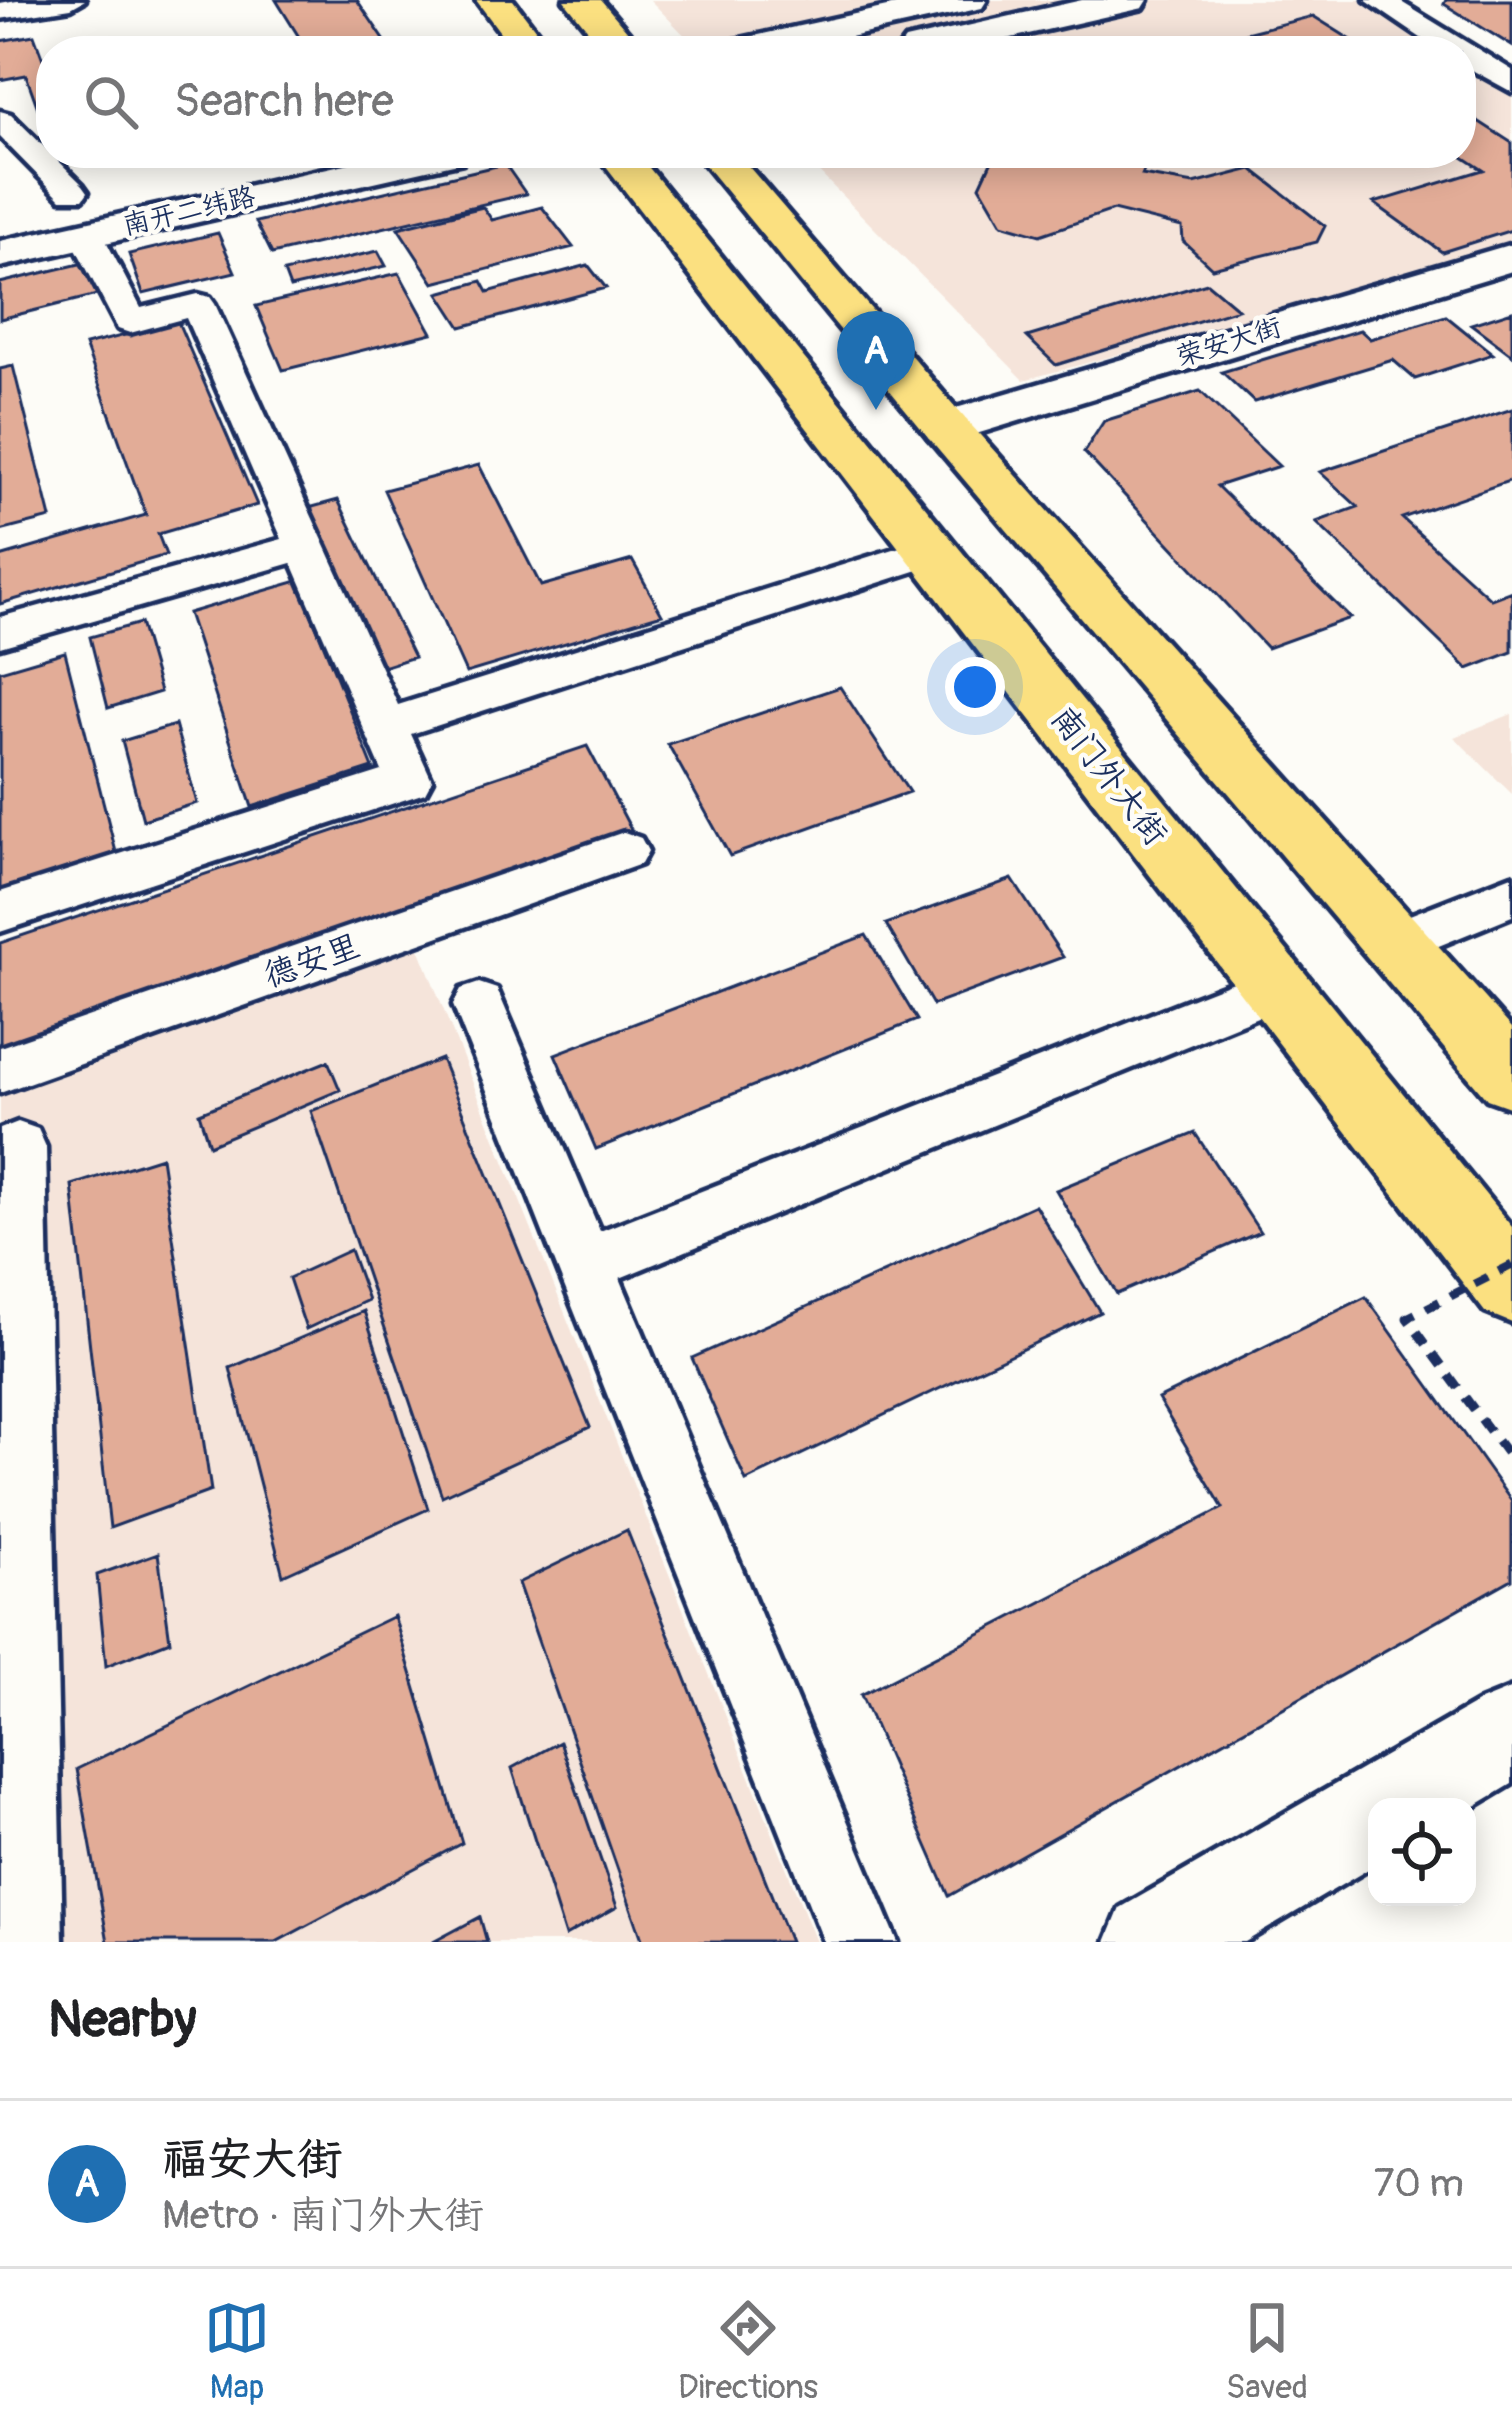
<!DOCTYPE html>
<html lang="en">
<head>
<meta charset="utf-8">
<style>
	:root { --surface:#fff; --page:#f2f2f2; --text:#202124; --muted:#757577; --line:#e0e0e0; --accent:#1f6fb2 }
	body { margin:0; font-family:Pangolin,"LXGW WenKai TC",sans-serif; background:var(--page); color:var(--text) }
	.controls { position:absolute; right:36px; bottom:36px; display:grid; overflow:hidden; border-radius:24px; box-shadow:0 6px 30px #0003 }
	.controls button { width:108px; height:108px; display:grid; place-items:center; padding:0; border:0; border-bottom:3px solid var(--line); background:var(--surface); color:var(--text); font:60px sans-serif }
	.you { position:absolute; left:975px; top:687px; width:42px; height:42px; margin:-30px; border:9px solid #fff; border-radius:50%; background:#1a73e8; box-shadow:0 0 0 18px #1a73e833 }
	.badge { display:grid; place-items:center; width:78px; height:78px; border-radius:50%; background:var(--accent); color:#fff; font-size:39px; font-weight:700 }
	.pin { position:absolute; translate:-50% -99px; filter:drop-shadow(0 3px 6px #0008) }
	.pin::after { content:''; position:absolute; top:63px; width:42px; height:36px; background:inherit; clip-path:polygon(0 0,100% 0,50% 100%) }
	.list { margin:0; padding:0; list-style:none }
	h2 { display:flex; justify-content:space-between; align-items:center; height:156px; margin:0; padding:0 48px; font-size:51px }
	h2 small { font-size:39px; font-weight:400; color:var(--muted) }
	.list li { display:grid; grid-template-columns:78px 1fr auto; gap:36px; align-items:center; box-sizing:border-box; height:168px; padding:0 48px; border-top:3px solid var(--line) }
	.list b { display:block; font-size:45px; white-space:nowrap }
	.list p { margin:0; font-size:39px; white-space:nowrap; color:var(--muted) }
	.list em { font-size:39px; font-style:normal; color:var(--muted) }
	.icon { flex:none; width:66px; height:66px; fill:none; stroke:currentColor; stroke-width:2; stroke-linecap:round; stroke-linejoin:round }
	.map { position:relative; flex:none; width:1512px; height:1942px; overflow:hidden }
	.search { position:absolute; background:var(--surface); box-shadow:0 6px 30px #0003; left:36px; right:36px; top:36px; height:132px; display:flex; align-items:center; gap:30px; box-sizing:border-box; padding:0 42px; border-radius:48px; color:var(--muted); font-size:45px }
	.sheet { height:324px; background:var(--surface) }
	nav { display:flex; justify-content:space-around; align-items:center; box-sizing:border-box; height:168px; border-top:3px solid var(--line); background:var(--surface); font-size:33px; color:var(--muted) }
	nav a { display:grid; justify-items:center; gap:6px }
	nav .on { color:var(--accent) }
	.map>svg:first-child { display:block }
	.built { fill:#f5e4da }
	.building { fill:#e2ac97; stroke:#1b2f5e; stroke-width:3 }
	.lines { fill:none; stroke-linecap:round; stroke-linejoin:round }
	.street-casing { stroke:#1b2f5e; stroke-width:9 }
	.secondary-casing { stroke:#1b2f5e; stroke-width:9 }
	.primary-casing { stroke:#1b2f5e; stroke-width:9 }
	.street { fill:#fdfcf7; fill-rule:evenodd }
	.secondary { fill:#fdfcf7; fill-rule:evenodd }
	.primary { fill:#fbe080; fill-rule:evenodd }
	.path-bridge { stroke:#1b2f5e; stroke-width:9; stroke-dasharray:15 12; stroke-linecap:butt }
	.labels { text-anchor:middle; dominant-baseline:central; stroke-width:9; stroke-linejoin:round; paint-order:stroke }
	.far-street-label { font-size:27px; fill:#1b2f5e; stroke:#fdfcf7 }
	.street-label { font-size:33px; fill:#1b2f5e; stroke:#fdfcf7 }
</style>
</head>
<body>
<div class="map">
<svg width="1512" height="1942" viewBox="0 0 1512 1942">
	<rect width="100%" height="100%" fill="#fdfcf7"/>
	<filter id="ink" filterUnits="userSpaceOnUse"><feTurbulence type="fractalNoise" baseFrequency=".00833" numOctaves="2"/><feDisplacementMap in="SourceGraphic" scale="24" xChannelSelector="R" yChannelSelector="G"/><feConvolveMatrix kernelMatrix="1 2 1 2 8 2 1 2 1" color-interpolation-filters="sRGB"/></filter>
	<g filter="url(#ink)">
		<path class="built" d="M650,0H1369L1450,51H700Z
			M1461,58L1512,90V248L1024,380L800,153H1461Z
			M1512,714V794L1454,737Z
			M417,943L816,1942H0V1091Z"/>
		<path class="building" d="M276,0H357L387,44L378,51H274L299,37Z
			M1446,0H1512V46L1444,4Z
			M1313,16L1369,51H1175Z
			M34,35L47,70L51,69V109L39,111L26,75L0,80V41Z
			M1461,110L1512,143V230L1442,252L1374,203L1483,170L1457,153H1461Z
			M966,153H1152L1142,175L1194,184L1252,169L1325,226L1317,242L1212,268L1183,241L1182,227L1113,210L1040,235L1002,224L980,186L993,158Z
			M505,164L526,194L272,254L256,222Z
			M483,207L492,220L542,207L573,247L434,283L398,228Z
			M218,233L235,272L143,294L129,254Z
			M378,251L386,266L290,288L284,272Z
			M88,262L101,294L0,319V283Z
			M588,265L606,288L461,327L439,293L482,281L488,292Z
			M399,273L432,333L283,370L256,306Z
			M1207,283L1238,309L1056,365L1027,337Z
			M1512,311V355L1471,324Z
			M1446,316L1493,354L1415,379L1393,360L1254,402L1222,372L1360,330L1370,339Z
			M178,322L257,505L158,534L166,555L0,604V557L146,515L85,345Z
			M13,366L51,518L0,531V369Z
			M1200,391L1279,466L1217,486L1350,618L1267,648L1084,452L1104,421Z
			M1512,409V480L1402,518L1491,599L1512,591V652L1468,669L1316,522L1358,507L1320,472Z
			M479,465L541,586L632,560L662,614L466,673L384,490Z
			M338,500L414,657L367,672L294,512Z
			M298,581L373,768L252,807L188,613Z
			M140,623L160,692L108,708L90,637Z
			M65,652L117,856L0,894V671Z
			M840,687L909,792L730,856L668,744Z
			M175,725L197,803L143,820L122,741Z
			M587,746L633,833L0,1057V943Z
			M1012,879L1063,957L933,1005L886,924Z
			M866,935L917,1020L596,1149L555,1054Z
			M441,1059L590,1427L442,1496L311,1111Z
			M328,1061L340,1090L209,1145L199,1113Z
			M1195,1133L1260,1232L1117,1294L1056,1190Z
			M161,1157L211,1491L110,1528L72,1185Z
			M1035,1205L1100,1312L746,1481L692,1358Z
			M350,1250L368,1300L306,1329L289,1278Z
			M1366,1297L1512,1502V1579L949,1896L861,1695L1223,1508L1158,1399Z
			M364,1311L428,1509L283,1575L230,1368Z
			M627,1530L790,1942H643L518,1583Z
			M158,1553L170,1641L106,1666L97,1575Z
			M394,1616L462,1843L276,1942H108L77,1769Z
			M560,1742L617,1907L565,1936L512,1768Z
			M480,1917L487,1942H433Z"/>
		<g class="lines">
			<defs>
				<path id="street" d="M17,0H85L71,8L0,19V3Z
					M1365,0H1398L1512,70V92L1461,64V51H1440Z
					M0,111L11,114L83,185L88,192L83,199H61L0,137Z
					M86,225L103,235L141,308L198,294L210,297L215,304L398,705L932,537L946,541L952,551L946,561L411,734L432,780L425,793L0,932V892L382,771L292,563L0,647V617L282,539L186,318L130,333L118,329L69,235Z
					M624,832L641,838L648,851L641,864L0,1093V1047Z
					M1512,875V916L1397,963L1379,957L1372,942L1379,927Z
					M1276,965L1294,972L1302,987L1294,1002L620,1278L898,1942H824L453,1005L461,989L479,983L497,989L600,1231Z
					M18,1122L38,1129L46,1147L63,1942H0V1129Z"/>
				<path id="secondary" d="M919,0H987L982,8L786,51H716L722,43Z
					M1082,0H1148L1143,8L954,51L899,48L905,40Z
					M395,153H469L463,162L449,165L0,267V241Z
					M1512,244V271L963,438L946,442L929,438L921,427L929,416Z
					M1512,1688V1784L1467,1811V1807H1377V1864L1245,1942H1106L1120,1908L1480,1701Z"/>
				<path id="primary" d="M476,0H513L552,51H514Z
					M564,0H601L644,51H605Z
					M596,153H637L1512,1227V1323L1485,1312Z
					M695,153H737L963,416L1512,1028V1108L1487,1099L929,438Z"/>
			</defs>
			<use href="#street" class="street-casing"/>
			<use href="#secondary" class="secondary-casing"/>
			<use href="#primary" class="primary-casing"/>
			<use href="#street" class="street"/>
			<use href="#secondary" class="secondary"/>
			<use href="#primary" class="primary"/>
			<path class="path-bridge" d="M1512,1265L1407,1318L1512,1461"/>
		</g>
	</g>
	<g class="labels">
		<g class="far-street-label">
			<text transform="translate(189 211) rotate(-13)">南开二纬路</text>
			<text transform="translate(1229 342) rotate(-17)">荣安大街</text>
		</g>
		<g class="street-label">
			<text transform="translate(1109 776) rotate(52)">南门外大街</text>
			<text transform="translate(312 961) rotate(-19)">德安里</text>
		</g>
	</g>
</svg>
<div class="controls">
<button><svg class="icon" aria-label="locate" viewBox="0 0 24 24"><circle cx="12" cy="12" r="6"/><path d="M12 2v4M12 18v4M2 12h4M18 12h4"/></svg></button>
</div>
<div class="you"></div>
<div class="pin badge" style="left:876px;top:410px">A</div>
<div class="search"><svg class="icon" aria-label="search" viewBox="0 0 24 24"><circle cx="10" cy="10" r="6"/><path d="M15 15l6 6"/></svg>Search here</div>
</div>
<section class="sheet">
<h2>Nearby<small></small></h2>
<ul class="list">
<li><span class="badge">A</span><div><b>福安大街</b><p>Metro · 南门外大街</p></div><em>70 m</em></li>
</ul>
</section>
<nav>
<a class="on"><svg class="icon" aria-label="map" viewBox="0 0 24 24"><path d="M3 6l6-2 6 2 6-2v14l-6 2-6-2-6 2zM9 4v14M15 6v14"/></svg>Map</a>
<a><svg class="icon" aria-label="directions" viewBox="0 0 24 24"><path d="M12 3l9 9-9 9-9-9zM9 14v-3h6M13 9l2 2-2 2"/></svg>Directions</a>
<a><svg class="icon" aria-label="saved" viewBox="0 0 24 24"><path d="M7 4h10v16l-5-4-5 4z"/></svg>Saved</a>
</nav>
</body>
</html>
